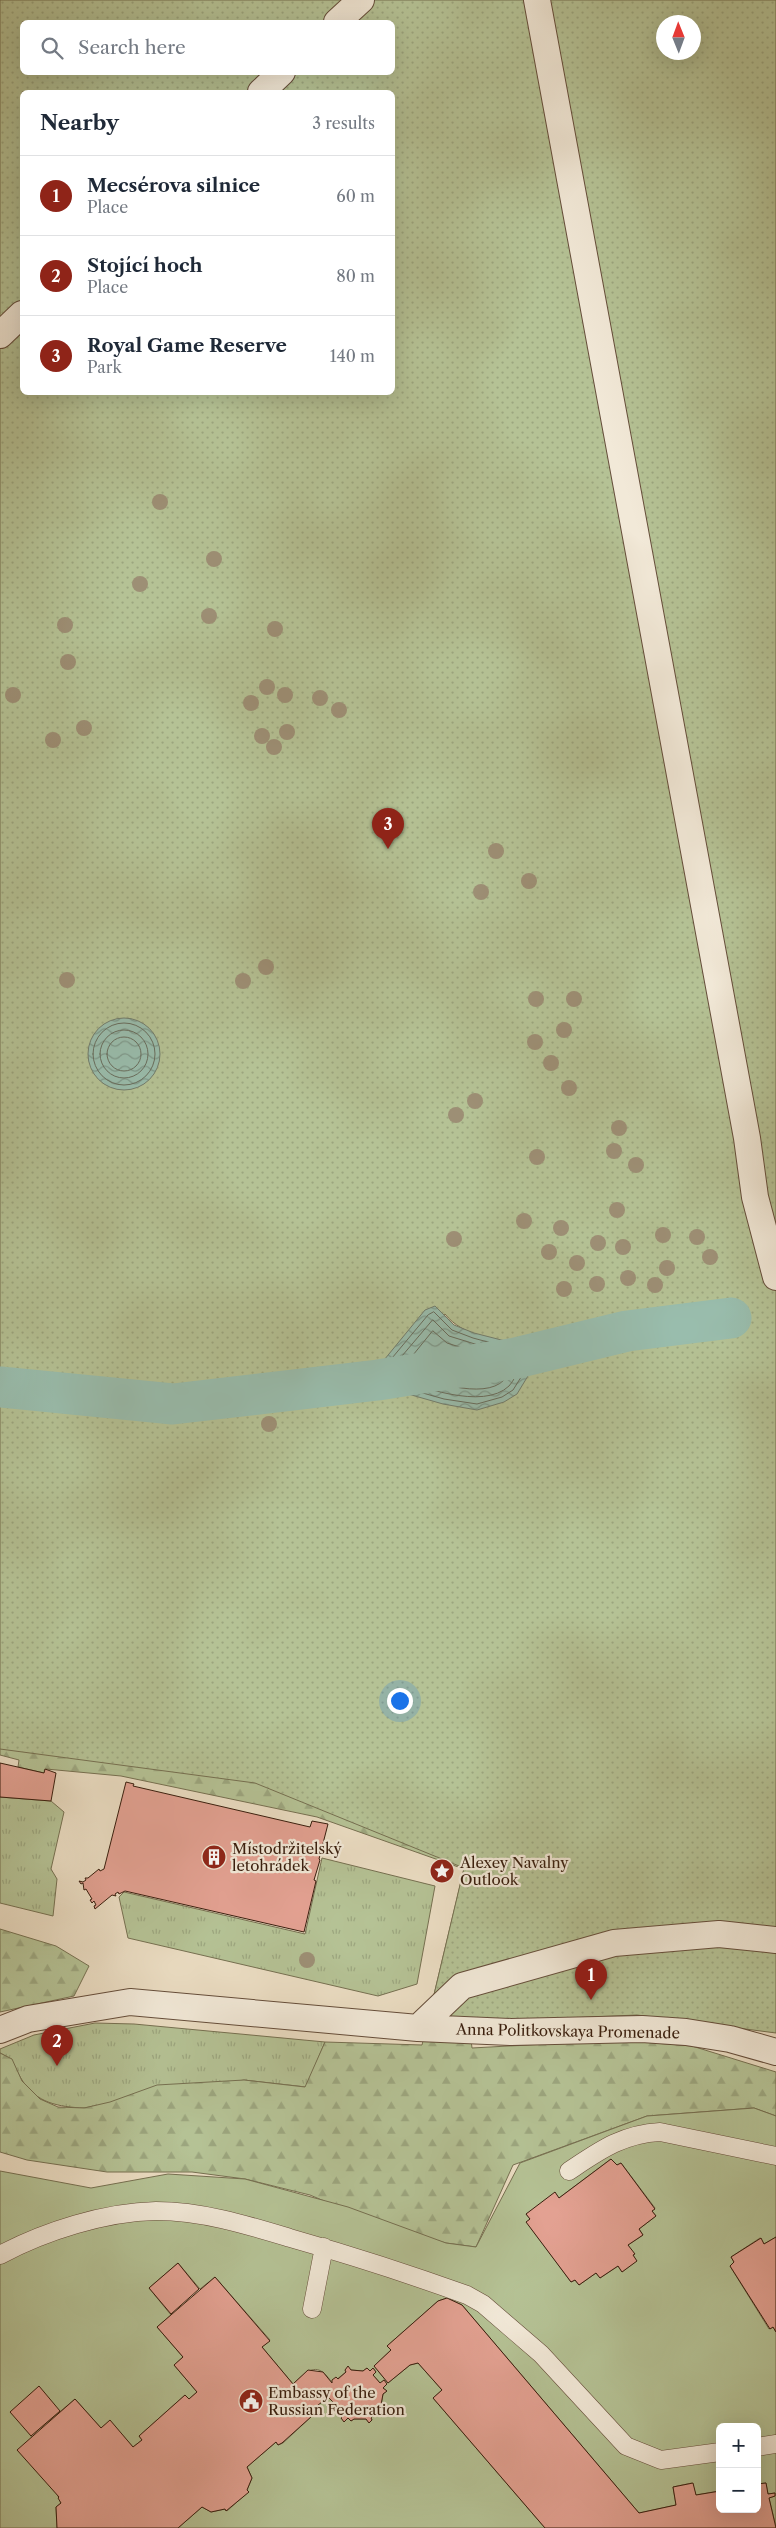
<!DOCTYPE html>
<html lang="en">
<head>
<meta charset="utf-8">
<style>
	:root { --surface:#fff; --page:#f6f6f7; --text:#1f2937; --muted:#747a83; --line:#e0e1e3; --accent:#8f2418 }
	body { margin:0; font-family:"Libre Caslon Text",serif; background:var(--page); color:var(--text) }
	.controls { position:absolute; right:15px; bottom:15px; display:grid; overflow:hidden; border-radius:8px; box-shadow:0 5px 20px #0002 }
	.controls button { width:45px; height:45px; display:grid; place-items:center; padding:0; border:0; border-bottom:1px solid var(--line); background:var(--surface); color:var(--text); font:25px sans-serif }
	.compass { position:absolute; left:656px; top:15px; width:45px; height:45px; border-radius:50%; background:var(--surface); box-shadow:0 5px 20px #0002; rotate:359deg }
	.you { position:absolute; left:399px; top:1700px; width:18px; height:18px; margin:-12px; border:4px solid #fff; border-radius:50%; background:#1a73e8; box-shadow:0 0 0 8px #1a73e833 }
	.badge { display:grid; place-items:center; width:32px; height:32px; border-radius:50%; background:var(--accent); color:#fff; font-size:16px; font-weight:700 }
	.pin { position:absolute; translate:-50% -41px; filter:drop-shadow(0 1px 2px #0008) }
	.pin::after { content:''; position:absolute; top:26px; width:18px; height:15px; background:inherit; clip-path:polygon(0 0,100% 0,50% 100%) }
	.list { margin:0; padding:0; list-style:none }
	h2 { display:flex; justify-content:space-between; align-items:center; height:65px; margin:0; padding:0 20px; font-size:21px }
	h2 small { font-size:16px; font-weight:400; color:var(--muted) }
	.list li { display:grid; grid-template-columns:32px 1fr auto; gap:15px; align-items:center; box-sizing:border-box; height:80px; padding:0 20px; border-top:1px solid var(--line) }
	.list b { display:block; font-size:19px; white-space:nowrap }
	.list p { margin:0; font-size:16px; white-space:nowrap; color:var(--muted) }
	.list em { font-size:16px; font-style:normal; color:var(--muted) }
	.icon { flex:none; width:28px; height:28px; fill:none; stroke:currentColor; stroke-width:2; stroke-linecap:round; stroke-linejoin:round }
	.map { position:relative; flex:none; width:776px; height:2528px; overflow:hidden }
	.search { position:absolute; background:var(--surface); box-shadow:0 5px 20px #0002; left:20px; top:20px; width:375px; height:55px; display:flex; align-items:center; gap:12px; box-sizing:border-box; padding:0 18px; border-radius:8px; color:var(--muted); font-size:19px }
	.panel { position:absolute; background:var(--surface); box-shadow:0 5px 20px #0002; left:20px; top:90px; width:375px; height:305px; border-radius:8px }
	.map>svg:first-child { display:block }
	.grass { fill:url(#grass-tufts); stroke:#767051 }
	.forest { fill:url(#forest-firs); stroke:#767051 }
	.park { fill:url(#park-dots); stroke:#767051; fill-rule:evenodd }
	.garden { fill:#b5c295; stroke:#767051; fill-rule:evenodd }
	.water { fill:url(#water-waves); stroke:#727d6d }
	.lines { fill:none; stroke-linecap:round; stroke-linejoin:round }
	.shore { stroke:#686d5d; stroke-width:1 }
	.canal { stroke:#99bdad; stroke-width:41 }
	.building { fill:#e3a192; stroke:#381d0d }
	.service-casing { stroke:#654d3a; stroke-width:19 }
	.pedestrian-casing { stroke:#654d3a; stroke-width:28 }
	.service { stroke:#f2e9d8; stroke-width:18 }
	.pedestrian { stroke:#f2e9d8; stroke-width:26 }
	.tree { fill:#9d8f75 }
	.labels { text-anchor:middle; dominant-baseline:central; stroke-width:4.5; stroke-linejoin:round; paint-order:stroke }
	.poi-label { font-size:15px; fill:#381d0d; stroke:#f2e9d8; text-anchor:start }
	.street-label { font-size:15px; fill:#381d0d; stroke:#f2e9d8 }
</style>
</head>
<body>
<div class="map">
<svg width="776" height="2528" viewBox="0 0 776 2528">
	<defs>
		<pattern id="grass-tufts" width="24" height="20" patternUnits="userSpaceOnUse" patternTransform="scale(1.25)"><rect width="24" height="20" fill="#b5c295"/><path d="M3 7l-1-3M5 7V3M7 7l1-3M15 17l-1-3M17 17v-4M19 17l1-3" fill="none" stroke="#9ca67f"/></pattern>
		<pattern id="forest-firs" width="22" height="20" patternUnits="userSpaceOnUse" patternTransform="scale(1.25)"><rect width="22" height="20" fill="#b5c295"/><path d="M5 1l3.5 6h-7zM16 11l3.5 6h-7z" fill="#9ca67f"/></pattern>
		<pattern id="park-dots" width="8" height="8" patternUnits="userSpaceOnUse" patternTransform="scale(1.25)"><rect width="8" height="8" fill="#b5c295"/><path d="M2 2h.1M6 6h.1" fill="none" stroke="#9ca67f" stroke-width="1.8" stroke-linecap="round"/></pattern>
		<pattern id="water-waves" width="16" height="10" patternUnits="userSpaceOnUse" patternTransform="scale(1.25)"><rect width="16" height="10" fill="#99bdad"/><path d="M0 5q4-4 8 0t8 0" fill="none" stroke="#7e998b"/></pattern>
	</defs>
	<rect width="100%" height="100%" fill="#ebddc3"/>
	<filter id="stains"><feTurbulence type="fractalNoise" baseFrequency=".004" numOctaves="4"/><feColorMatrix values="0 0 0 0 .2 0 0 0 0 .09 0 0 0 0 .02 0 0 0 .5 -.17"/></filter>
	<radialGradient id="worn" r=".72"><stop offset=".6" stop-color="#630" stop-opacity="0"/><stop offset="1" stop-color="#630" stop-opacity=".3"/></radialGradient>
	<path class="grass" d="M0,1797L51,1801L64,1812L51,1869L57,1879L53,1916L0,1903Z
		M322,1858L435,1886L417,1984L378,1996L128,1938L119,1897L124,1892L305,1934Z
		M95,2023L134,2024L325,2042L306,2087L244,2080L84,2108C59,2107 36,2103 22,2080C13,2066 16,2061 0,2053V2049L34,2035Z"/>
	<path class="forest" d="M0,1459L688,2014L614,2016L470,2031L472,2048L617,2040L692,2046L776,2072V2116L754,2108L647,2116L513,2165L476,2247L446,2243L376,2223L310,2195L245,2179L192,2172H107L27,2160L0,2152V2053L12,2059L22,2081L40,2099L58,2107L84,2108L110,2102L157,2085L244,2080L305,2087L325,2042L422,2045L464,1869L317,1817L121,1776L46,1769L44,1773L18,1767L19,1760L0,1755Z
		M0,1929L56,1946L89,1966L74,1996L0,2012Z"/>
	<path class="park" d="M0,0H776V2033L637,2015L427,2024L464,1868L255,1783L0,1749ZM22,22H392V72H22ZM664,22H694V52H664ZM22,92H392V392H22ZM445,1314C462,1336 498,1341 525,1347L366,1382L394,1349Z"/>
	<path class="garden" d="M754,2108L776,2116V2237L764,2244L760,2238L731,2257L734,2262L730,2266L769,2329L773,2327L776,2332V2527L769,2498L775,2496V2493L768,2494L766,2483L757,2484V2427H720V2491L696,2495L692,2483L673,2487L676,2505L639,2513L462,2305L447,2298L438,2301L387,2346L391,2350L374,2366L388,2383L410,2365L418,2363L442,2390L433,2398L545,2528H178L202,2507L211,2512L225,2509L227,2511L248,2492L247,2490L252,2478L247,2467L276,2442L278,2445L283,2443L312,2416V2410L328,2397L334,2403L330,2405L333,2409L337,2406L344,2415L341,2418L344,2421L348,2418L351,2421L354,2419H366L369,2423L372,2420L371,2418L379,2410L381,2412L385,2409L381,2405L383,2394L387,2391L383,2388L387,2384L384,2381L380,2383L373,2375L376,2372L373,2368L370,2371L367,2368L363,2371L351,2370L348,2367L345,2370L346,2372L332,2383C318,2361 309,2369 293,2384L262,2347L270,2340L215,2277L200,2289L178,2263L149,2288L171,2315L157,2327L183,2357L174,2365L197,2392L189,2399L185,2395L139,2436L142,2440L133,2447L110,2421L101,2428L75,2399L31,2436L61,2503L56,2507L57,2528H0V2171L91,2188L168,2174L245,2179L348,2207L446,2243L476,2247L520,2163L647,2116ZM611,2159L617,2165L621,2163L655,2208L652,2211L656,2216L639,2229L643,2235L628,2245L636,2261L622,2272L618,2266L600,2278L596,2273L579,2285L575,2280L571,2282L527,2222L530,2219L526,2214L559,2198Z"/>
	<path class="water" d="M88 1054a36 36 0 1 1 72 0a36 36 0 1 1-72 0Z
		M435,1306L454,1325L474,1333L525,1346L534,1366L517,1394L504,1402L477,1410L443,1404L366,1382L425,1310Z"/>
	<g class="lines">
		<path class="shore" d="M93 1054a31 31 0 1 1 62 0a31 31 0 1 1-62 0Z
			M100 1054a24 24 0 1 1 48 0a24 24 0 1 1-48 0Z
			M107 1054a17 17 0 1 1 34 0a17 17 0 1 1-34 0Z
			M434,1312L452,1330L473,1338L521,1351L528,1366L513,1390L502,1397L477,1404L444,1399L377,1380V1376L428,1315Z
			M433,1320L449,1336L517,1357L520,1366C517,1372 514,1381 509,1386C483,1411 418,1386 389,1376L388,1373Z
			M433,1331L447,1343L510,1363L512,1366C509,1370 507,1376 504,1380C484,1401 426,1380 402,1372V1369Z"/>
		<path class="canal" d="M0,1387L173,1404L378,1380L516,1358L627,1331L731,1318"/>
	</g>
	<path class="building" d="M0,1763L44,1773L45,1769L56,1773L51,1801L0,1797Z
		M126,1782L134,1784L133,1786L310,1827L312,1821L328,1824L319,1859L320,1860L314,1880L316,1881L304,1932L125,1891L119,1894L118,1892L115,1894L116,1896L112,1895L95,1909L94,1906L96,1905L94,1901L92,1903L90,1900L92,1899L86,1889L84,1890L83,1883L81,1884L79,1881L83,1882L86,1880L85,1878H88L99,1869L100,1871L104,1869Z
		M611,2159L617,2165L621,2163L655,2209L652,2211L656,2216L639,2229L643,2235L628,2245L635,2254L633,2255L637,2261L622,2272L618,2266L600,2278L596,2273L579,2285L575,2280L571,2282L526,2222L530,2219L526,2214L555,2192L559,2198Z
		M776,2237V2332L773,2327L770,2329L730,2266L734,2262L731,2257L761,2238L764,2244Z
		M178,2263L199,2289L171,2314L149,2288Z
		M215,2277L270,2341L262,2347L293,2384L308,2370L323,2372L332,2383V2380L336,2377L338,2379L346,2372L345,2370L348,2366L351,2370L363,2371L367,2368L370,2371L373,2368L376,2372L373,2375L380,2383L384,2380L387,2384L383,2388L387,2391L383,2394L381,2405L385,2409L381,2412L379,2410L371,2418L372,2420L369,2423L366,2419H354L351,2421L348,2418L344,2422L341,2418L344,2415L337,2406L333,2409L330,2405L334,2403L328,2397L312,2410V2416L282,2443L278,2445L276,2442L247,2467L252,2478L247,2490L249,2492L226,2511L225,2509L211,2512L202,2507L178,2528H57L56,2507L61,2503L58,2498L59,2497L17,2450L75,2399L101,2428L110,2420L133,2447L142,2440L139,2436L185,2395L189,2399L197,2392L174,2365L183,2357L157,2327Z
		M447,2298L462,2305L639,2513L676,2505L673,2487L693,2483L696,2495L720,2491V2509H757V2484L766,2483L768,2494L775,2493V2496L769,2498L776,2528H545L433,2398L442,2390L418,2363L410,2365L388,2383L374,2366L391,2350L387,2346L438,2301Z
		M39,2386L60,2411L31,2436L10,2412Z"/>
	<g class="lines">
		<defs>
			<path id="service" d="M569,2171C599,2151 622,2134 660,2132L776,2156
				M0,2255C45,2231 105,2212 156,2211C202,2211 247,2225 290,2238C350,2255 409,2274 467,2295L483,2304L541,2354L626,2446L661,2460L720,2452
				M312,2309L324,2247
				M757,2447L776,2444"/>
			<path id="pedestrian" d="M537,0L747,1138L755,1197L776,1277
				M337,22L361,0
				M261,92L282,72
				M0,335L22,314
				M418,2028L462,1986L614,1943L719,1934L776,1940
				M0,2030L28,2019L130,2002L418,2028L511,2032L642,2029L686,2032L730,2039L776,2052"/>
		</defs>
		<use href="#service" class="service-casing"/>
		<use href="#pedestrian" class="pedestrian-casing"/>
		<use href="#service" class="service"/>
		<use href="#pedestrian" class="pedestrian"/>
	</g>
	<g class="tree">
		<circle cx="160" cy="502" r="8"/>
		<circle cx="214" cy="559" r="8"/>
		<circle cx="140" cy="584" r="8"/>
		<circle cx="209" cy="616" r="8"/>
		<circle cx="65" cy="625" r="8"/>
		<circle cx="275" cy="629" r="8"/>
		<circle cx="68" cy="662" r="8"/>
		<circle cx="267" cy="687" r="8"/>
		<circle cx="13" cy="695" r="8"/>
		<circle cx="285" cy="695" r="8"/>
		<circle cx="320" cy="698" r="8"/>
		<circle cx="251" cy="703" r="8"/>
		<circle cx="339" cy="710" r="8"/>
		<circle cx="84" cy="728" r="8"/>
		<circle cx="287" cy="732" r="8"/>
		<circle cx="262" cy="736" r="8"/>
		<circle cx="53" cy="740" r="8"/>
		<circle cx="274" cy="747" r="8"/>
		<circle cx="496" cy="851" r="8"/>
		<circle cx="529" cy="881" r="8"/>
		<circle cx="481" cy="892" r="8"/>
		<circle cx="266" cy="967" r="8"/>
		<circle cx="67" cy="980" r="8"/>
		<circle cx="243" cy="981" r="8"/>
		<circle cx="536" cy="999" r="8"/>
		<circle cx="574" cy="999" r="8"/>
		<circle cx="564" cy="1030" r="8"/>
		<circle cx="535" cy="1042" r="8"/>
		<circle cx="551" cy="1063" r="8"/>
		<circle cx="569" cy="1088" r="8"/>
		<circle cx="475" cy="1101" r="8"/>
		<circle cx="456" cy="1115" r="8"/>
		<circle cx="619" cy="1128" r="8"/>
		<circle cx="614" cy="1151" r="8"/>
		<circle cx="537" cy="1157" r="8"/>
		<circle cx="636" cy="1165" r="8"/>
		<circle cx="617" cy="1210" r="8"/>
		<circle cx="524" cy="1221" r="8"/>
		<circle cx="561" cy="1228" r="8"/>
		<circle cx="663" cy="1235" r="8"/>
		<circle cx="697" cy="1237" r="8"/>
		<circle cx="454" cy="1239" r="8"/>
		<circle cx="598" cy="1243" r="8"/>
		<circle cx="623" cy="1247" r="8"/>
		<circle cx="549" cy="1252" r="8"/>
		<circle cx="710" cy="1257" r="8"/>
		<circle cx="577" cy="1263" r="8"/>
		<circle cx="667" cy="1268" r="8"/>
		<circle cx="628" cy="1278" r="8"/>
		<circle cx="597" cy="1284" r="8"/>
		<circle cx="655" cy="1285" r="8"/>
		<circle cx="564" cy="1289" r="8"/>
		<circle cx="269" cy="1424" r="8"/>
		<circle cx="307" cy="1960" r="8"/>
	</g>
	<defs>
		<symbol id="building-disc" viewBox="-11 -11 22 22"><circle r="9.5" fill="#8f2418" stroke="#f2e9d8"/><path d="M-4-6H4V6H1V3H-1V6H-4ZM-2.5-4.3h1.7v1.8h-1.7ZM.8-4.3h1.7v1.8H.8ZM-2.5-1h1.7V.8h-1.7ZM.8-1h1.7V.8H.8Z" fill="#fff"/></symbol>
		<symbol id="sight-disc" viewBox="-11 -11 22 22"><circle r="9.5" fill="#8f2418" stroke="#f2e9d8"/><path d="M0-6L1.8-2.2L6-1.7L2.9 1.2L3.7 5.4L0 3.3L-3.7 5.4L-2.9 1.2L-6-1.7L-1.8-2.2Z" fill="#fff"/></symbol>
		<symbol id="civic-disc" viewBox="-11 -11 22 22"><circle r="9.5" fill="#8f2418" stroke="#f2e9d8"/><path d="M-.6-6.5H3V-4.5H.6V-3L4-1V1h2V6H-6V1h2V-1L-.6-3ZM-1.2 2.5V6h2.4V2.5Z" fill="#fff"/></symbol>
	</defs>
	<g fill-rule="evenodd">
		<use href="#building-disc" x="200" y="1843" width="28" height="28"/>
		<use href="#sight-disc" x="428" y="1857" width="28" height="28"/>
		<use href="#civic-disc" x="237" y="2387" width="28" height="28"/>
	</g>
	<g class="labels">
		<g class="poi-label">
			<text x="232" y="1848">Místodržitelský<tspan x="232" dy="17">letohrádek</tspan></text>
			<text x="460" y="1862">Alexey Navalny<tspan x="460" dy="17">Outlook</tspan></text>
			<text x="268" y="2392">Embassy of the<tspan x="268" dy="17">Russian Federation</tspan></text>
		</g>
		<g class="street-label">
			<text transform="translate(568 2031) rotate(1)">Anna Politkovskaya Promenade</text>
		</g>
	</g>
	<rect width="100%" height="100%" filter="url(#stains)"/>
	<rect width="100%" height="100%" fill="url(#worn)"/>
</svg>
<div class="controls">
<button>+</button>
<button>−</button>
</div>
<svg class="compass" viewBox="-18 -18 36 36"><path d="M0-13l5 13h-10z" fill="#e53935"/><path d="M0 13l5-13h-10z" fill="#747a83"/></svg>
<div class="you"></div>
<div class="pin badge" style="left:591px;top:2000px">1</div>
<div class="pin badge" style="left:57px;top:2066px">2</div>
<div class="pin badge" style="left:388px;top:849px">3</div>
<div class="search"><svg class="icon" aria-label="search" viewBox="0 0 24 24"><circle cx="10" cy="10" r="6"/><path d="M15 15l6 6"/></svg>Search here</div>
<section class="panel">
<h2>Nearby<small>3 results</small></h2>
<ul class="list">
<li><span class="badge">1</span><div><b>Mecsérova silnice</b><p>Place</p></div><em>60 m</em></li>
<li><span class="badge">2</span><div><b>Stojící hoch</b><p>Place</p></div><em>80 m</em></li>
<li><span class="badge">3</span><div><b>Royal Game Reserve</b><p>Park</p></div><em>140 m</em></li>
</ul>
</section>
</div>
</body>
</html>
